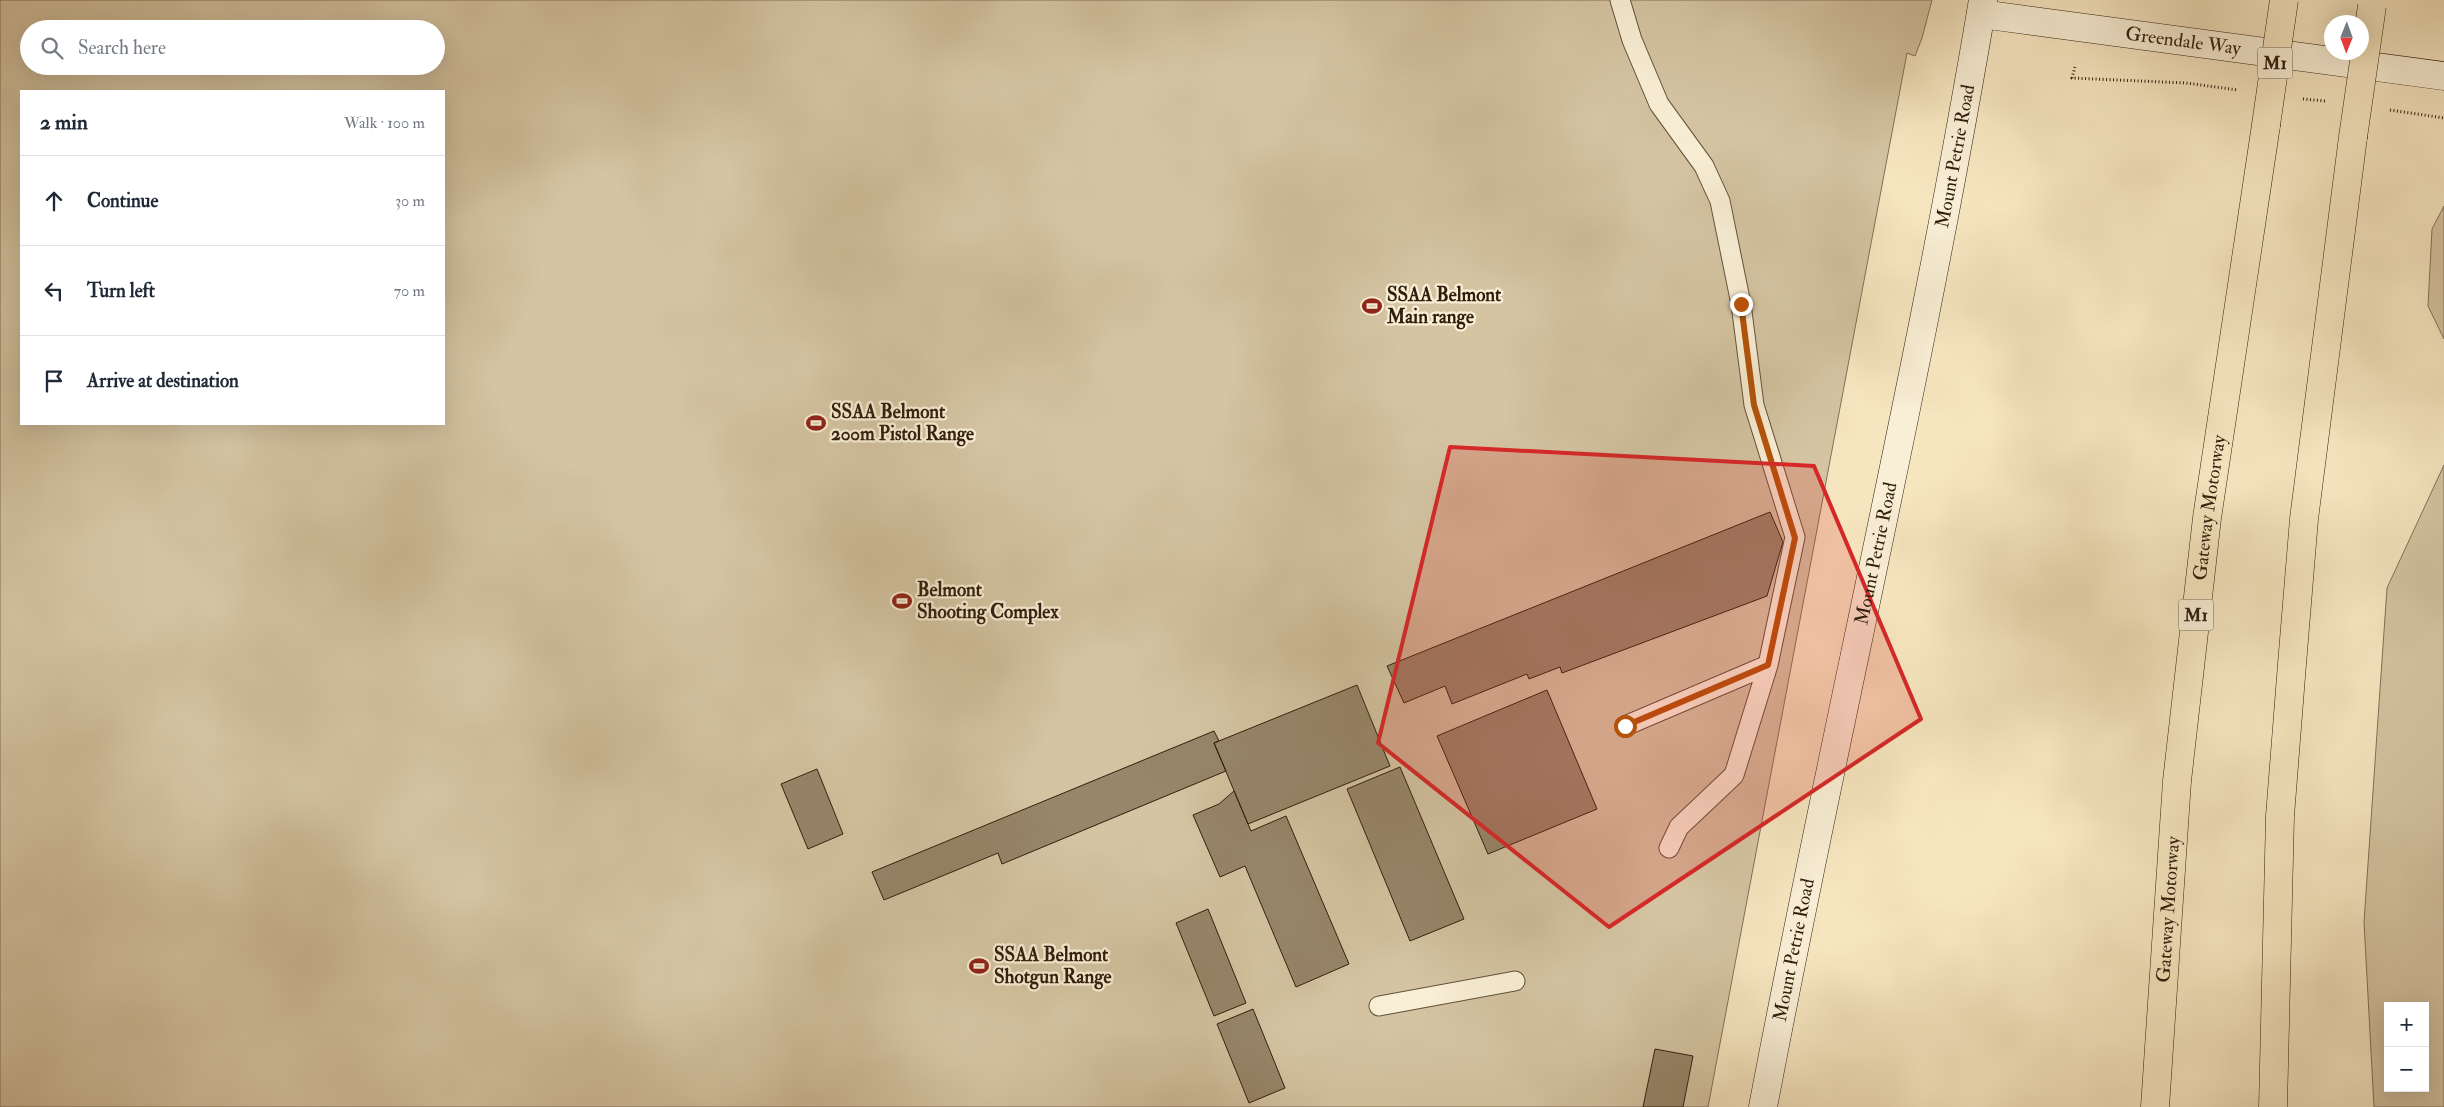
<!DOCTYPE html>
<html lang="en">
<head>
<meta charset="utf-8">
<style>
	:root { --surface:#fff; --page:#f2f2f3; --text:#1f2937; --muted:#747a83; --line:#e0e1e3 }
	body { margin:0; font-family:"IM FELL Double Pica",serif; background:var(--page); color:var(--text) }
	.controls { position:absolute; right:15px; bottom:15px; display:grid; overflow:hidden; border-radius:0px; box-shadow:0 5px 20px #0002 }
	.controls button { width:45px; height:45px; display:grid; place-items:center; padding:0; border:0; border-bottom:1px solid var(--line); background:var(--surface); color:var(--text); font:25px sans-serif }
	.compass { position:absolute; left:2324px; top:15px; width:45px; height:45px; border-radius:50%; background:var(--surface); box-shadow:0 5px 20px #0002; rotate:181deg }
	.stop { position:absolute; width:15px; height:15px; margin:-11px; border:4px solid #b45309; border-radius:50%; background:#fff }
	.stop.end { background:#b45309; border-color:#fff; box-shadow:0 1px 5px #0008 }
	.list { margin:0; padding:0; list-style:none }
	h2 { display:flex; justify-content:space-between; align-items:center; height:65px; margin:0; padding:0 20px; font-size:21px }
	h2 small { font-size:16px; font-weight:400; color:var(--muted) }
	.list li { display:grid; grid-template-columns:32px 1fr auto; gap:15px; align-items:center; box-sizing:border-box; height:90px; padding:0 20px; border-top:1px solid var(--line) }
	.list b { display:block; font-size:19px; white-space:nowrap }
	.list em { font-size:16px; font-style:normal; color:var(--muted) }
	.icon { flex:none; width:28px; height:28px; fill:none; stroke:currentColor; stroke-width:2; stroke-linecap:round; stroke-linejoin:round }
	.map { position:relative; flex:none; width:2444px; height:1107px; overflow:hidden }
	.search { position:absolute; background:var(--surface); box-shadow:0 5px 20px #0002; left:20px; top:20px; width:425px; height:55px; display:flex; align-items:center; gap:12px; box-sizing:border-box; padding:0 18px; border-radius:28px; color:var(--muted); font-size:19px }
	.panel { position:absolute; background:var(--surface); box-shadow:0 5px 20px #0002; left:20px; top:90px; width:425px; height:335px; border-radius:0px }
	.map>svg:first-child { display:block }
	.green { fill:#d4c4a2; stroke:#827158; fill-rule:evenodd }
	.building { fill:#97866a; stroke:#301e0d }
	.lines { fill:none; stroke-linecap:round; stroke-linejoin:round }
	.lane-casing { stroke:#62503a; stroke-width:21 }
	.secondary-casing { stroke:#301e0d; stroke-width:29 }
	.highway-casing { stroke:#301e0d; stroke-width:29 }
	.path { stroke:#301e0d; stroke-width:3; stroke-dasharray:1 2.5; stroke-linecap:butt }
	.lane { stroke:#f9efd6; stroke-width:19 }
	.secondary { stroke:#f9efd6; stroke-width:28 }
	.highway { stroke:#f6e6c0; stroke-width:28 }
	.highway-bridge-casing { stroke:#301e0d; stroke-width:29; stroke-linecap:butt }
	.highway-bridge { stroke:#f6e6c0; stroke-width:28 }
	.route { stroke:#b45309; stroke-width:6 }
	.marked { fill:#d62828; fill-opacity:0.2; stroke:#d62828; stroke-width:4; stroke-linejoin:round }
	.labels { text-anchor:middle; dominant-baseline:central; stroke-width:4.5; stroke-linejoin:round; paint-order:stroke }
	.shield { fill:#f9efd6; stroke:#6c5d49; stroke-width:1 }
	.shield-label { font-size:18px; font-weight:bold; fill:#301e0d }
	.street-label { font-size:19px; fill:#301e0d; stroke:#f9efd6 }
	.poi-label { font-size:19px; font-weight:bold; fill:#301e0d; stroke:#f9efd6; text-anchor:start }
</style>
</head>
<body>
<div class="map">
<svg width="2444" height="1107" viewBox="0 0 2444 1107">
	<rect width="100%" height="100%" fill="#f6e6c0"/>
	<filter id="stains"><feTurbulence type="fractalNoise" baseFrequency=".004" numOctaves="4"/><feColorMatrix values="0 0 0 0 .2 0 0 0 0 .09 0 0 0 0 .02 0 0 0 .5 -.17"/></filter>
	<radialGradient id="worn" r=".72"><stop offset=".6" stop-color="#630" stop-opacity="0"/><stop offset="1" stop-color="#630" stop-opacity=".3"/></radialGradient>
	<path class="green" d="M0,0H1932L1922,38L1915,56L1907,53L1708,1107H0ZM29,29H436V66H29ZM21,91H444V424H21Z
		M2444,206V339L2428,306L2432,229Z
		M2444,465V1107H2374L2364,922L2387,588ZM2388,1006H2425V1088H2388Z"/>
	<path class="building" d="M1770,512L1783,542L1767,596L1562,673L1560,667L1529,679L1527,674L1452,704L1445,686L1404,703L1387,666Z
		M1357,685L1390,766L1248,824L1214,743Z
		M1547,690L1597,809L1488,854L1437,736Z
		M1214,731L1219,741L1214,743L1226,771L1002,864L998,853L884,900L872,872Z
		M1400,767L1464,919L1410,941L1347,789Z
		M817,769L843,834L808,849L781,784Z
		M1234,791L1251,831L1286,816L1349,964L1296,987L1245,866L1220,877L1193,815L1219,804Z
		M1208,909L1246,1003L1214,1016L1176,923Z
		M1253,1009L1285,1088L1249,1103L1217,1024Z
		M1655,1049L1693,1056L1683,1107H1643Z"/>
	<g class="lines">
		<defs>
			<path id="lane" d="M1620,0L1632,40L1659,104L1704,166L1720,201L1741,304L1754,405L1795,537L1768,665
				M1625,726L1768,665L1734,775L1679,827L1669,848
				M1379,1006L1515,981"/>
			<g id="secondary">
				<path id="s1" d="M1981,14L2444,76"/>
				<path id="s2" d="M1763,1107C1833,737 1921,371 1983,0"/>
			</g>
			<g id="highway">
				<path id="s3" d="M2155,1107L2177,781L2207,518L2266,125"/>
				<path d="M2273,1107L2280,816L2292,664L2304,519L2353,137"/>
			</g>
		</defs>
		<use href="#lane" class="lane-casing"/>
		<use href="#secondary" class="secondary-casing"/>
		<use href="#highway" class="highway-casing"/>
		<path class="path" d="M2075,67L2072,78L2186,83L2238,90
			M2303,99L2325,101
			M2390,110L2444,118"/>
		<use href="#lane" class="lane"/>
		<use href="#secondary" class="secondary"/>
		<use href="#highway" class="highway"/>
		<defs>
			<path id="highway-bridge" d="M2266,125L2284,0
				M2353,137L2372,6"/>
		</defs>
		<use href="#highway-bridge" class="highway-bridge-casing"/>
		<use href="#highway-bridge" class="highway-bridge"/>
	</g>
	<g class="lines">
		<path class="route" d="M1625,726L1768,665L1795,538L1754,405L1741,304"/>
	</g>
	<path class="marked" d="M1450,447L1814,466L1921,719L1609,927L1378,743Z"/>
	<defs>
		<symbol id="stadium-bare" viewBox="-9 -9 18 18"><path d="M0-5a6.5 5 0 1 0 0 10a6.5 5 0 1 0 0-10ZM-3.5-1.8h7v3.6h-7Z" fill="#8f2418" stroke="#f9efd6" stroke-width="2.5" paint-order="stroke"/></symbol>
	</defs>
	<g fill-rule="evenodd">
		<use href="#stadium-bare" x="1358" y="292" width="28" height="28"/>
		<use href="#stadium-bare" x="802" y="409" width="28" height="28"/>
		<use href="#stadium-bare" x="888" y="587" width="28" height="28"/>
		<use href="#stadium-bare" x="965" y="952" width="28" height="28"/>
	</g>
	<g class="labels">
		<g class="shield">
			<rect x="2257.5" y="47.5" width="35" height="31" rx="4"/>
			<rect x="2178.5" y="599.5" width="35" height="31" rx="4"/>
		</g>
		<g class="shield-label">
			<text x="2275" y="63">M1</text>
			<text x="2196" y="615">M1</text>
		</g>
		<g class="street-label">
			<text stroke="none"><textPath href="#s1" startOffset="204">Greendale Way</textPath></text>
			<text stroke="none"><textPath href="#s2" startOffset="970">Mount Petrie Road</textPath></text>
			<text stroke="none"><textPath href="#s3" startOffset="602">Gateway Motorway</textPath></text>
			<text stroke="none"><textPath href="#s2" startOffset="565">Mount Petrie Road</textPath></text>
			<text stroke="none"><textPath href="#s3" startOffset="198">Gateway Motorway</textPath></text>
			<text stroke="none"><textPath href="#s2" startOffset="160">Mount Petrie Road</textPath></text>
		</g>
		<g class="poi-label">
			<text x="1387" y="295">SSAA Belmont<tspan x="1387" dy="22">Main range</tspan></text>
			<text x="831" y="412">SSAA Belmont<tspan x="831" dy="22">200m Pistol Range</tspan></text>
			<text x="917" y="590">Belmont<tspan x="917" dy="22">Shooting Complex</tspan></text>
			<text x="994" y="955">SSAA Belmont<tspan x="994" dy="22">Shotgun Range</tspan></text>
		</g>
	</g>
	<rect width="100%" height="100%" filter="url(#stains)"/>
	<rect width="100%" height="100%" fill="url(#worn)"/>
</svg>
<div class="controls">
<button>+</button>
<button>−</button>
</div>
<svg class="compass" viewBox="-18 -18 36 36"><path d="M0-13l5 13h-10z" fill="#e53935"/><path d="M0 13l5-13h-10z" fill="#747a83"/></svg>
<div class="stop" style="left:1625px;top:726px"></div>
<div class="stop end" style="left:1741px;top:304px"></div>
<div class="search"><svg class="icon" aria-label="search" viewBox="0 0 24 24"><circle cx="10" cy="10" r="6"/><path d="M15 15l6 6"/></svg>Search here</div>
<section class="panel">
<h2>2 min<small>Walk · 100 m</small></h2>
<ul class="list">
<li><svg class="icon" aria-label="ahead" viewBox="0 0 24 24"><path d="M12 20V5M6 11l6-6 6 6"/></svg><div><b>Continue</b></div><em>30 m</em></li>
<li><svg class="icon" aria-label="left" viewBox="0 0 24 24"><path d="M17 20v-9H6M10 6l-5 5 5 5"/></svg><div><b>Turn left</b></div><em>70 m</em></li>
<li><svg class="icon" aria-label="arrive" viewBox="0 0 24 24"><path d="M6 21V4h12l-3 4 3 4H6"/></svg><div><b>Arrive at destination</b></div></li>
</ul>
</section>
</div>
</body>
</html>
